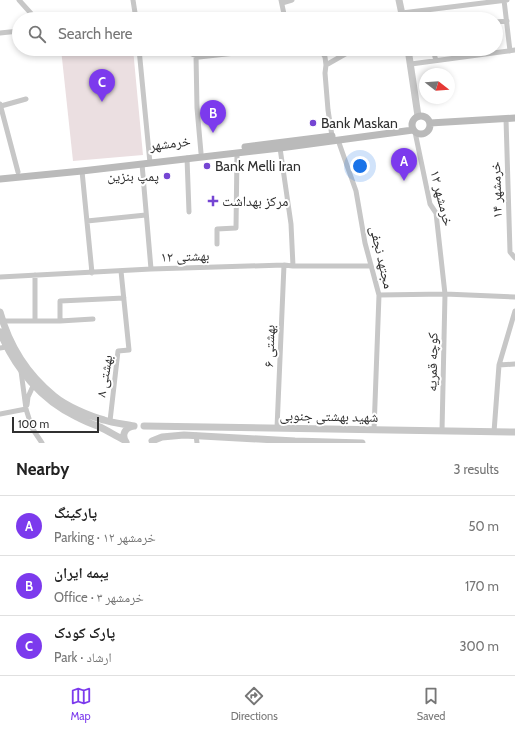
<!DOCTYPE html>
<html lang="en">
<head>
<meta charset="utf-8">
<style>
	:root { --surface:#fff; --page:#f6f6f6; --text:#222; --muted:#767676; --line:#e0e0e0; --accent:#7c3aed }
	body { margin:0; font-family:Cabin,"Noto Naskh Arabic",sans-serif; background:var(--page); color:var(--text) }
	.compass { position:absolute; left:419px; top:68px; width:36px; height:36px; border-radius:50%; background:var(--surface); box-shadow:0 2px 6px #0003; rotate:107deg }
	.scale { position:absolute; left:12px; bottom:10px; width:87px; box-sizing:border-box; padding-left:4px; border:2px solid #303030; border-top:0; font-size:11px; line-height:14px; white-space:nowrap; color:#303030; -webkit-text-stroke:3px #fff; paint-order:stroke }
	.you { position:absolute; left:360px; top:166px; width:14px; height:14px; margin:-10px; border:3px solid #fff; border-radius:50%; background:#1a73e8; box-shadow:0 0 0 6px #1a73e833 }
	.badge { display:grid; place-items:center; width:26px; height:26px; border-radius:50%; background:var(--accent); color:#fff; font-size:13px; font-weight:700 }
	.pin { position:absolute; translate:-50% -33px; filter:drop-shadow(0 1px 2px #0008) }
	.pin::after { content:''; position:absolute; top:21px; width:14px; height:12px; background:inherit; clip-path:polygon(0 0,100% 0,50% 100%) }
	.list { margin:0; padding:0; list-style:none }
	h2 { display:flex; justify-content:space-between; align-items:center; height:52px; margin:0; padding:0 16px; font-size:17px }
	h2 small { font-size:13px; font-weight:400; color:var(--muted) }
	.list li { display:grid; grid-template-columns:26px 1fr auto; gap:12px; align-items:center; box-sizing:border-box; height:60px; padding:0 16px; border-top:1px solid var(--line) }
	.list b { display:block; font-size:15px; white-space:nowrap }
	.list p { margin:0; font-size:13px; white-space:nowrap; color:var(--muted) }
	.list em { font-size:13px; font-style:normal; color:var(--muted) }
	.icon { flex:none; width:22px; height:22px; fill:none; stroke:currentColor; stroke-width:2; stroke-linecap:round; stroke-linejoin:round }
	.map { position:relative; flex:none; width:515px; height:443px; overflow:hidden }
	.search { position:absolute; background:var(--surface); box-shadow:0 2px 6px #0003; left:12px; right:12px; top:12px; height:44px; display:flex; align-items:center; gap:10px; box-sizing:border-box; padding:0 14px; border-radius:22px; color:var(--muted); font-size:15px }
	.sheet { height:232px; background:var(--surface) }
	nav { display:flex; justify-content:space-around; align-items:center; box-sizing:border-box; height:56px; border-top:1px solid var(--line); background:var(--surface); font-size:11px; color:var(--muted) }
	nav a { display:grid; justify-items:center; gap:2px }
	nav .on { color:var(--accent) }
	.map>svg:first-child { display:block }
	.green { fill:#ebdfe1 }
	.lines { fill:none; stroke-linecap:round; stroke-linejoin:round }
	.minor { stroke:#c7c7c7; stroke-width:5 }
	.tertiary { stroke:#c7c7c7; stroke-width:7 }
	.secondary { stroke:#bababa; stroke-width:7 }
	.poi-dot { fill:#7545d3; stroke:#fff; stroke-width:1.5 }
	.labels { text-anchor:middle; dominant-baseline:central; stroke-width:4; stroke-linejoin:round; paint-order:stroke }
	.poi-label { font-size:14px; fill:#303030; stroke:#fff; text-anchor:start }
	.street-label { font-size:14px; fill:#303030; stroke:#fff }
</style>
</head>
<body>
<div class="map">
<svg width="515" height="443" viewBox="0 0 515 443">
	<rect width="100%" height="100%" fill="#fff"/>
	<path class="green" d="M61,49H133L143,155L73,161Z"/>
	<g class="lines">
		<path class="minor" d="M19,0L36,19
			M133,0L136,19
			M281,0L284,14L286,19
			M504,0L510,51
			M282,3L292,0
			M423,11L426,19
			M402,13L507,0
			M496,22L507,21
			M0,33L19,31
			M139,49L150,163
			M180,49L199,57L271,49
			M320,49L325,57L326,65L325,73L328,110L332,136
			M433,49L436,61
			M455,49L456,58
			M196,55L197,108L201,153
			M411,64L515,50
			M326,65L354,49
			M0,104L18,172
			M1,106L26,99
			M506,119L510,252L515,258
			M415,132L430,204L436,213L445,294L442,431
			M338,140L356,191L365,243L379,295L374,430
			M280,148L291,224L293,266
			M187,158L189,212
			M142,164L151,269
			M82,171L92,273
			M87,221L146,215
			M217,244V229L236,228L237,153
			M0,277L151,269L284,265L293,266H371
			M379,295L445,294L515,297
			M3,321H60L93,319
			M35,321V275
			M60,321V301L124,298
			M0,348L6,347
			M499,365L515,364
			M21,371L26,409L32,428L42,443
			M27,405L28,397L33,386
			M0,414L26,409
			M110,421L118,351L129,350L121,271
			M277,428L284,265
			M494,432L499,365L515,311
			M196,435L197,443"/>
		<path class="tertiary" d="M399,0L403,19
			M408,49L418,116
			M0,312C9,345 27,374 54,396C66,406 89,416 104,420C113,423 124,424 134,426
			M0,332C15,368 41,400 77,417C84,421 92,424 100,427C108,431 116,436 124,440
			M144,426L515,432
			M152,441L162,437L184,435L295,441L362,443
			M126,442C121,435 125,427 134,426"/>
		<path class="secondary" d="M412 125a9 9 0 1 1 18 0a9 9 0 1 1-18 0Z
			M430,123L515,118
			M245,147L332,136
			M0,179L82,171L280,148L413,130"/>
	</g>
	<g class="poi-dot">
		<circle cx="313" cy="123" r="4"/>
		<circle cx="207" cy="166" r="4"/>
		<circle cx="167" cy="176" r="4"/>
		<path d="M211 195h4v4h4v4h-4v4h-4v-4h-4v-4h4z"/>
	</g>
	<g class="labels">
		<g class="poi-label">
			<text x="321" y="123">Bank Maskan</text>
			<text x="215" y="166">Bank Melli Iran</text>
			<text x="159" y="176" text-anchor="end">پمپ بنزین</text>
			<text x="222" y="201">مرکز بهداشت</text>
		</g>
		<g class="street-label">
			<text transform="translate(170 143) rotate(-7)">خرمشهر</text>
			<text transform="translate(496 190) rotate(-92)">خرمشهر ۱۴</text>
			<text transform="translate(442 198) rotate(76)">خرمشهر ۱۲</text>
			<text transform="translate(185 256) rotate(-2)">بهشتی ۱۲</text>
			<text transform="translate(382 257) rotate(77)">مجتهد نجفی</text>
			<text transform="translate(269 346) rotate(-88)">بهشتی ۶</text>
			<text transform="translate(432 362) rotate(-89)">کوچه قمریه</text>
			<text transform="translate(104 376) rotate(-81)">بهشتی ۸</text>
			<text transform="translate(329 416) rotate(1)">شهید بهشتی جنوبی</text>
		</g>
	</g>
</svg>
<svg class="compass" viewBox="-18 -18 36 36"><path d="M0-13l5 13h-10z" fill="#e53935"/><path d="M0 13l5-13h-10z" fill="#767676"/></svg>
<div class="scale">100 m</div>
<div class="you"></div>
<div class="pin badge" style="left:404px;top:181px">A</div>
<div class="pin badge" style="left:213px;top:133px">B</div>
<div class="pin badge" style="left:102px;top:102px">C</div>
<div class="search"><svg class="icon" aria-label="search" viewBox="0 0 24 24"><circle cx="10" cy="10" r="6"/><path d="M15 15l6 6"/></svg>Search here</div>
</div>
<section class="sheet">
<h2>Nearby<small>3 results</small></h2>
<ul class="list">
<li><span class="badge">A</span><div><b>پارکینگ</b><p>Parking · خرمشهر ۱۲</p></div><em>50 m</em></li>
<li><span class="badge">B</span><div><b>یبمه ایران</b><p>Office · خرمشهر ۳</p></div><em>170 m</em></li>
<li><span class="badge">C</span><div><b>پارک کودک</b><p>Park · ارشاد</p></div><em>300 m</em></li>
</ul>
</section>
<nav>
<a class="on"><svg class="icon" aria-label="map" viewBox="0 0 24 24"><path d="M3 6l6-2 6 2 6-2v14l-6 2-6-2-6 2zM9 4v14M15 6v14"/></svg>Map</a>
<a><svg class="icon" aria-label="directions" viewBox="0 0 24 24"><path d="M12 3l9 9-9 9-9-9zM9 14v-3h6M13 9l2 2-2 2"/></svg>Directions</a>
<a><svg class="icon" aria-label="saved" viewBox="0 0 24 24"><path d="M7 4h10v16l-5-4-5 4z"/></svg>Saved</a>
</nav>
</body>
</html>
